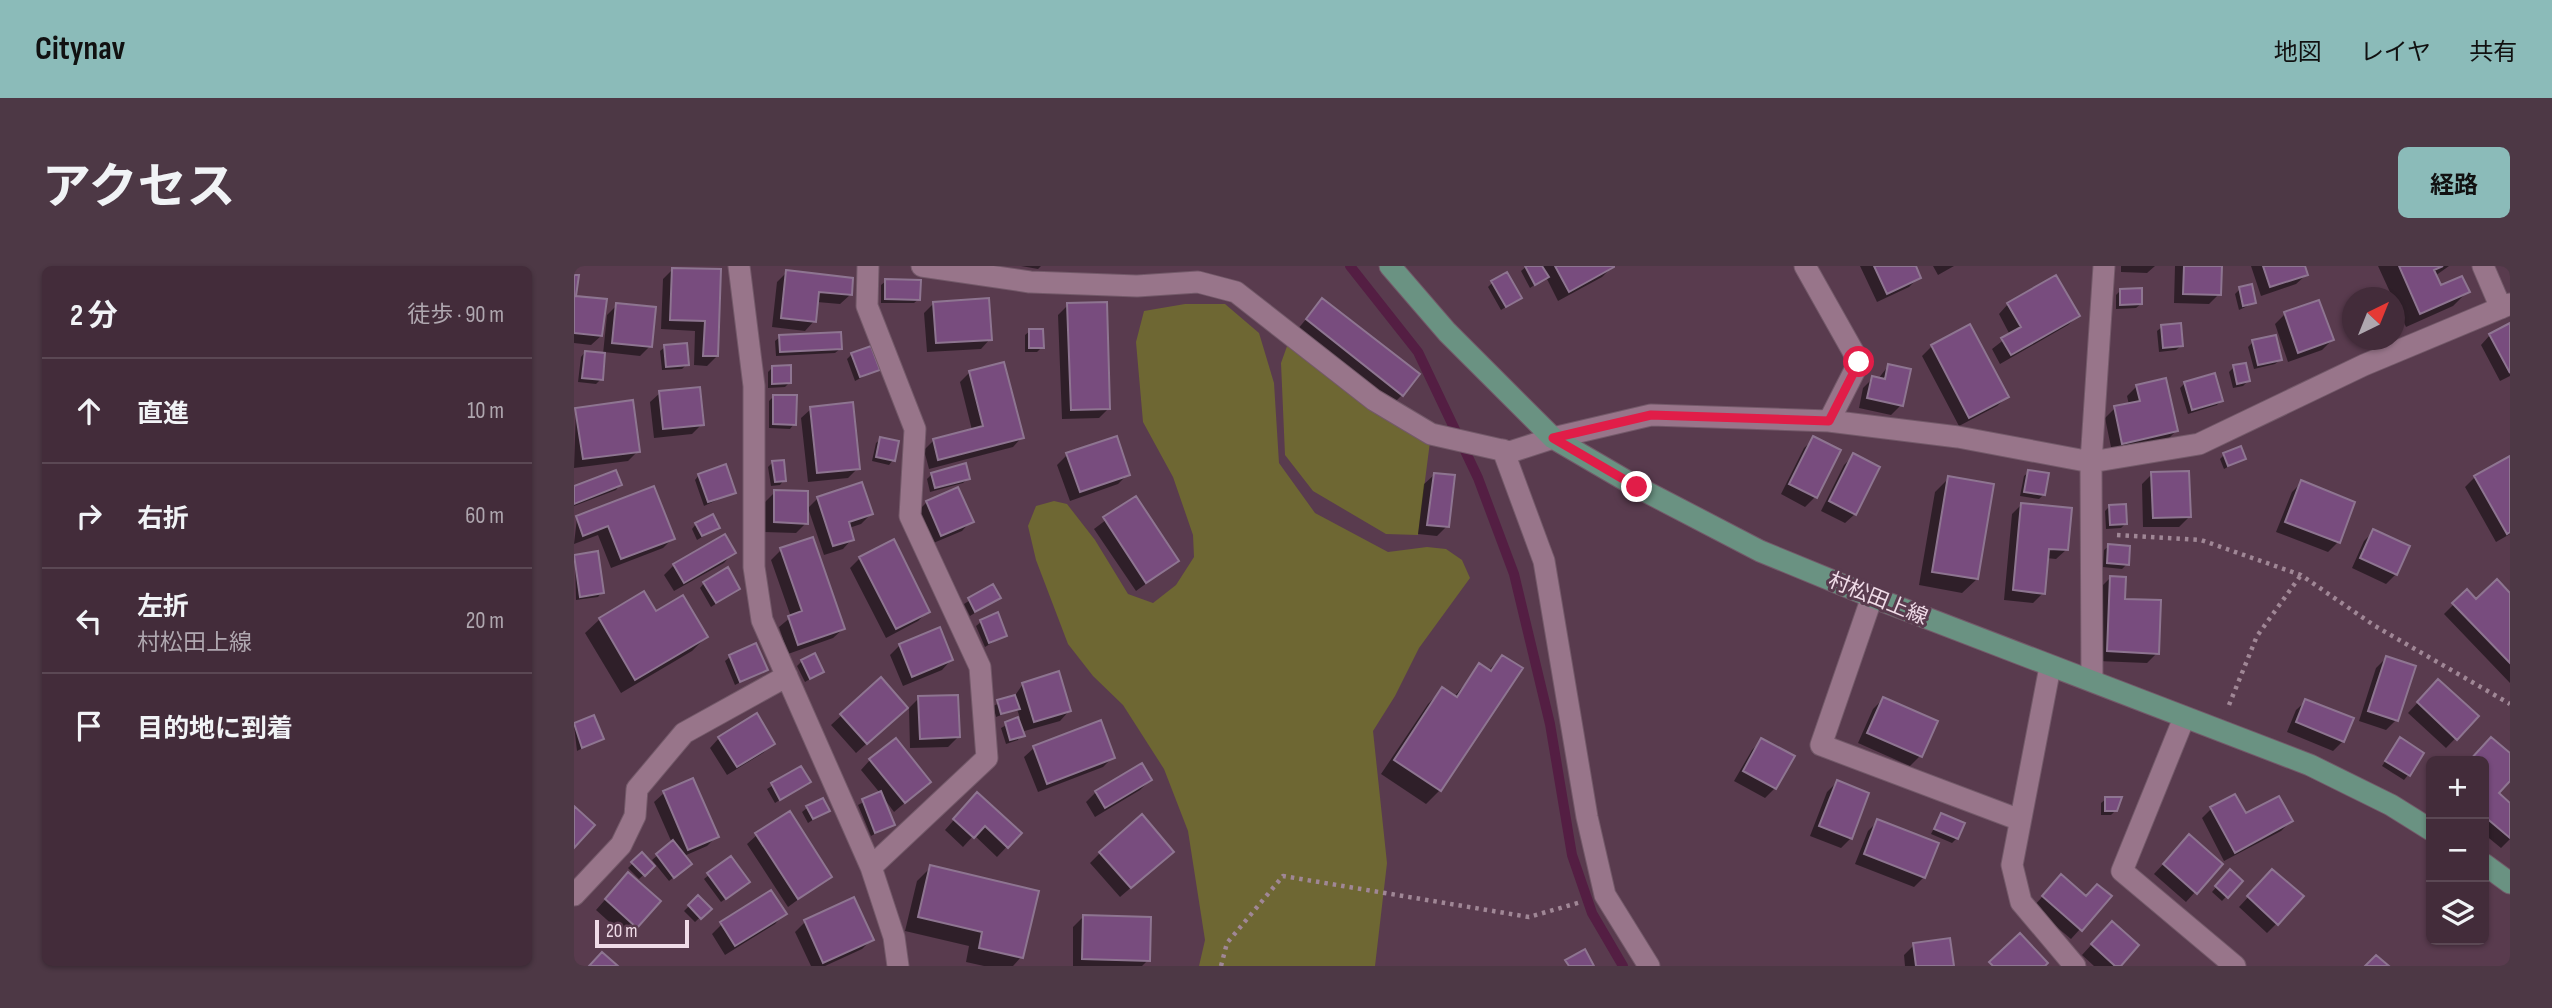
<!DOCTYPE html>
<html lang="ja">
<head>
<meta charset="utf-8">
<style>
	:root { --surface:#432c3a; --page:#4d3845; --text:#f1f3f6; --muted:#afa7af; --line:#5b4854; --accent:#8bbbb9 }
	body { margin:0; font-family:"Sofia Sans Condensed","Noto Sans JP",sans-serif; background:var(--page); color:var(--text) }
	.controls { position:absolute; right:21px; bottom:21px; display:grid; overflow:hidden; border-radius:10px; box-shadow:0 2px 5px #0004 }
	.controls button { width:63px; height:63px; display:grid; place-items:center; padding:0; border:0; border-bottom:2px solid var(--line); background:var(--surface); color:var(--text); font:35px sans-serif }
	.compass { position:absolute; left:1768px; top:21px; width:63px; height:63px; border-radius:50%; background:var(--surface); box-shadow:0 2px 5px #0004; rotate:43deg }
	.scale { position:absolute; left:21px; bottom:18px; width:94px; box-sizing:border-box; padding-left:7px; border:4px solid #f0dce8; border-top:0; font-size:19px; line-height:24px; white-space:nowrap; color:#f0dce8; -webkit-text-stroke:5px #593b4e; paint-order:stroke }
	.stop { position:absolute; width:21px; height:21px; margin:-16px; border:5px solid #e11d48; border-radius:50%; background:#fff }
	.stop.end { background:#e11d48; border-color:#fff; box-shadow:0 2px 7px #0008 }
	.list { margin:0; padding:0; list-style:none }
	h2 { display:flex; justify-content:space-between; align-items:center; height:91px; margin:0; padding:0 28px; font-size:30px }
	h2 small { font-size:23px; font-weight:400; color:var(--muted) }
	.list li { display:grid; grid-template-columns:46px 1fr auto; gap:21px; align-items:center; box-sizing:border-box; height:105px; padding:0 28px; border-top:2px solid var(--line) }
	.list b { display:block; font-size:26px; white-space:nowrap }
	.list p { margin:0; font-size:23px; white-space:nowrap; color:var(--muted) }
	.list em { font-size:23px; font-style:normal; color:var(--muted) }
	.icon { flex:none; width:38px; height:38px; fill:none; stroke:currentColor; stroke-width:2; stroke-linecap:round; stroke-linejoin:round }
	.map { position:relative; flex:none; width:1936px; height:700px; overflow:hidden; border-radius:10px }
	header { display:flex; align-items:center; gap:42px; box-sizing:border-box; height:98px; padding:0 35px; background:var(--accent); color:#111 }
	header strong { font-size:33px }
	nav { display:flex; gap:38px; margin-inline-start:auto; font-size:24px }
	.intro { display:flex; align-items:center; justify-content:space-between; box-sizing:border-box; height:168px; padding:0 42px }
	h1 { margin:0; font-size:49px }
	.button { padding:18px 32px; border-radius:10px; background:var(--accent); color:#111; font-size:24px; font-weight:700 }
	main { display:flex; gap:42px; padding:0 42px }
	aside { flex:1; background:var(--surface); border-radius:10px; box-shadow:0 2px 5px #0004 }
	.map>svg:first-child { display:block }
	.green { fill:#6e6733 }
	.shadow { fill:#0007 }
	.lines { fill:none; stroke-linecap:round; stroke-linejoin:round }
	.stream { stroke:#541e43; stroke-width:10 }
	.building { fill:#784c7e; stroke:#8e7591; stroke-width:2 }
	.minor-casing { stroke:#735969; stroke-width:23 }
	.major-casing { stroke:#735969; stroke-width:23 }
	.path { stroke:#a08796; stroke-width:4.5; stroke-dasharray:3.5 5; stroke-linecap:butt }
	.minor { stroke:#98758a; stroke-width:21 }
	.major { stroke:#6a9282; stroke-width:21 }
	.route { stroke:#e11d48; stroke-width:9 }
	.labels { text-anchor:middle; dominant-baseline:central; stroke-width:6; stroke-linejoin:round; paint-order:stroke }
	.street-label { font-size:21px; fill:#f0dce8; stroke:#593b4e }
</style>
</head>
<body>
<header>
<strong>Citynav</strong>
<nav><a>地図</a><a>レイヤ</a><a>共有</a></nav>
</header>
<div class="intro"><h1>アクセス</h1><a class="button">経路</a></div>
<main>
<aside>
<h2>2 分<small>徒歩 · 90 m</small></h2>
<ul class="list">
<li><svg class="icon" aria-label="ahead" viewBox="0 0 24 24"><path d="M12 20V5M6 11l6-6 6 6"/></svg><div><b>直進</b></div><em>10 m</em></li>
<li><svg class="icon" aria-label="right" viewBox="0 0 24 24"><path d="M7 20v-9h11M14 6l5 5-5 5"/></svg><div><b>右折</b></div><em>60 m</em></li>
<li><svg class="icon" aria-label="left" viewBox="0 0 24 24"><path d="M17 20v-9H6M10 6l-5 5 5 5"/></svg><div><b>左折</b><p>村松田上線</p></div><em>20 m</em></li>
<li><svg class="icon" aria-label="arrive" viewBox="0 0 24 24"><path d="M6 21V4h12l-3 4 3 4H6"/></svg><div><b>目的地に到着</b></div></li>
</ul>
</aside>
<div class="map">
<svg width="1936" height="700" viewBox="0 0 1936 700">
	<rect width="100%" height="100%" fill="#593b4e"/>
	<path class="green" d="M611,38H651L685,67L700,117L705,197L741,247L814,286L853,281L872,283L888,294L896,312L845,382L821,430L799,465L813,597L801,700H625L631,674L614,565L590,503L549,439L519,410L494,378L462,294L454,260L462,240L480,235L493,238L521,274L554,328L579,337L602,319L620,291L619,269L599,211L569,156L562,76L570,45Z
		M717,69L857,168L844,269L812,268L739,225L711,189L707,97Z"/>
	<path class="shadow" d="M447,0H467L464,3Z
		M953,0H1038V1L1028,11L984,35L972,11L956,22L947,5Z
		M1286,0H1340L1345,11L1335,21L1303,36Z
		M1359,0H1380L1364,9Z
		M1547,0H1581L1573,7L1547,6Z
		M1601,0H1646L1645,28L1635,38L1600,37Z
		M1677,0H1729L1732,9L1722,18L1687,30Z
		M1804,0H1875L1861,10L1866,22L1893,26L1879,40L1832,61Z
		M99,3L146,5L143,90L133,100L120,99L121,65L87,63L89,13Z
		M213,6L276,29L266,38L243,36L240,55L231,65L198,61L203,16Z
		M0,11V31L27,70L17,79L0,77Z
		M312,15L345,33L340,37H307V19Z
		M918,17L946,32L927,44L914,21Z
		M1666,23L1680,37L1665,44L1661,28Z
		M1546,25L1567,38L1562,42L1542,43V29Z
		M748,34L828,129L818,139L723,64Z
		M360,37L416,73L407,83L353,86L350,47Z
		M1434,38L1504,50L1494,59L1426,98L1418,83L1436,69L1425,48Z
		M43,39L76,80L66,90L30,86L27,113L22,118L4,116L7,91L11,86L29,88L33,49Z
		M494,39L535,142L525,152L488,153L484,49Z
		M1711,48L1758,74L1748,84L1714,96L1701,58Z
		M1936,59V110L1926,115L1907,79L1916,69Z
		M1588,61L1607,80L1602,84L1585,86L1583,65Z
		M456,65L468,81L463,86H451V69Z
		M206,71L266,83L261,87L202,90L201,75Z
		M1679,76L1706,94L1701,98L1680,103L1674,81Z
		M1358,80L1433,131L1423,140L1385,160L1348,90Z
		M91,81L113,98L108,103L88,104L86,85Z
		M278,88L304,103L281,115L273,93Z
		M1315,99L1327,139L1317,149L1285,142L1289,122L1299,112L1304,113Z
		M199,101L215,117L211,121L194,122V106Z
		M1660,101L1674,115L1669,120L1659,122L1655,106Z
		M395,107L448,171L439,181L355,203L350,184L360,174L398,164L386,116Z
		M1611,117L1647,135L1643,139L1614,148L1606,122Z
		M1563,120L1602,165L1592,175L1538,186L1531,152L1541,142L1555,139L1553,130Z
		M86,127L128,158L118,168L80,172L76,136Z
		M200,130L220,158L216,163L195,162V135Z
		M2,143L64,185L54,195L0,202Z
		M237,143L284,202L274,212L234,216L227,152Z
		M307,173L319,194L315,199L298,195L302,177Z
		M1240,173L1241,231L1231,241L1207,228L1230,182Z
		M493,189L554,208L544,218L496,235L483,199Z
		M1650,189L1670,192L1650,203L1646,193Z
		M1279,190L1281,248L1271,257L1247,245L1270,199Z
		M1936,192V268L1922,276L1891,221L1901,211Z
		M199,196L210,214L206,219L197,220L194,201Z
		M1455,206L1470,228L1465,233L1446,230L1450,210Z
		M1578,208L1615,251L1605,261H1569L1568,218Z
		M125,209L160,226L130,240L121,214Z
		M357,209L394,213L389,217L356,226L353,213Z
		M860,209L873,260L863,270L844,268L850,218Z
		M1375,212L1403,313L1388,327L1345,319L1361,226Z
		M1728,216L1764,276L1754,286L1702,266L1718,226Z
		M46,219L42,224L0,240V221Z
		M201,226L232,257L222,267L190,266L191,236Z
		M244,232L297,248L287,258L275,262L278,273L269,283L250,289L234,242Z
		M561,232L603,295L562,325L520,263Z
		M353,236L397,255L388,265L357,278L343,246Z
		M1448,238L1492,284L1482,293L1472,292L1469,327L1459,337L1430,334L1438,248Z
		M1536,240L1552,257L1547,262L1532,263L1531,245Z
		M3,252L99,272L89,282L37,302L24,269L0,278Z
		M122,258L144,262L123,274L118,263Z
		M1799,266L1822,308L1812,318L1778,302L1790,275Z
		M1535,280L1553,298L1548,303L1529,301L1530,284Z
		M207,284L269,363L259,372L214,388L205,361L217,351L197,294Z
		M159,287L150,297L100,325L90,309L100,299Z
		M1,290L28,326L24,331L2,334Z
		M286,292L354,345L344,355L312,372L276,302Z
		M1536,312L1583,387L1573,397L1523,395L1526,322Z
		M130,317L164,323L137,341L126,322Z
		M418,320L425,332L396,350L390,338Z
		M1893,325L1902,335L1936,330V417L1870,348Z
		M69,327L81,347L132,371L118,385L47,427L11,367L26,353Z
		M407,356L431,369L411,381L402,360Z
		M326,379L377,394L368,404L329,420L316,389Z
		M156,391L192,403L161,419L151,395Z
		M928,391L866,524L852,538L807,508L854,438L868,424L880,431L906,400L914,405Z
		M1812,392L1822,454L1812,464L1785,455L1802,402Z
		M228,395L248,406L231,416L223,400Z
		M307,413L322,451L282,487L257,459Z
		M1864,415L1902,451L1872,482L1834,447Z
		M449,418L495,445L486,455L447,466L444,474L432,478L427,462L446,452L443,443L422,451L419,440L440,431Z
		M345,432L384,471L374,481L336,482L335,442Z
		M1309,433L1362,456L1346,490L1336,500L1284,477L1299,443Z
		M1732,435L1769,475L1759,485L1713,466L1722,444Z
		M19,451L28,472L3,485L0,459Z
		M145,472L199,478L189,487L153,509L136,482Z
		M1826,473L1834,509L1830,514L1808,500Z
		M1188,474L1201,522L1191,532L1160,515L1178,484Z
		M460,482L539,491L529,501L464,526L450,491Z
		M1907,483L1936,489V512L1922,528L1936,539V573L1927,582L1910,568V495H1896Z
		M296,494L355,516L320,546L309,531L319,558L297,570L284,539L306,527L287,504Z
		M226,502L234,516L201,537L193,523Z
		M576,514L566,524L521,551L512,536L522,526Z
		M1263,516L1277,572L1267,582L1236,570L1253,526Z
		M90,527L143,570L133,580L110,590L111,602L95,615L78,594L98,577L80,536Z
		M1532,533L1542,544L1537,549H1527V537Z
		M394,538L446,567L423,591L400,569L389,581L371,564Z
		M233,542L254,544L234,557L228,546Z
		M1637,543L1671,550L1717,555L1707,565L1650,595L1628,552Z
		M1367,549L1383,572L1378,577L1357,568Z
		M1304,555L1350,611L1340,621L1281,598L1294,565Z
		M183,569L256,610L214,641L173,578Z
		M1606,580L1621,626L1612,636L1580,608Z
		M526,587L588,595L546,631L516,597Z
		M68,588L79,600L65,613L54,602Z
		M357,601L447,691L439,700H410L392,696L395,680L331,665L343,615Z
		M1656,605L1667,615L1648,635L1638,626Z
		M135,609L169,620L147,636L130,613Z
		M1689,615L1703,657L1693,667L1665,641Z
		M45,618L62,661L52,671L22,644Z
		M1478,620L1512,632L1535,631L1497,673L1459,641Z
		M124,631L135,643L121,656L110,645Z
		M280,633L298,673L288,683L251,700H237L221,666L231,656Z
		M210,648L201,658L151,689L138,668L148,658Z
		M509,651L574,694L568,700H499V661Z
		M1528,667L1544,700H1520L1508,689Z
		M1340,679L1378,700H1331L1330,689Z"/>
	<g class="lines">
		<path class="stream" d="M776,0L844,86L904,212L940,308L976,458L998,589L1018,647L1049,700"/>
	</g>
	<path class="building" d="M951,0H968L975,11L961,19Z
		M981,0H1040V1L995,26Z
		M1300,0H1342L1347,12L1313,28Z
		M1610,0H1648L1647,29L1609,28Z
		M1689,0H1731L1734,9L1696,21Z
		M1825,0H1869L1860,4L1867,19L1888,10L1896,26L1846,48Z
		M98,2L147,3L144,90H129L131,55L96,54Z
		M212,4L279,12L278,29L245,26L242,56L207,52Z
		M933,6L948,32L932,41L917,15Z
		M0,9H5L2,30L33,33L28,70L0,67Z
		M1482,9L1506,50L1437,89L1427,72L1447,61L1433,37Z
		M311,13L347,14L346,34L311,33Z
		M1678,18L1682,37L1669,40L1665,21Z
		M1568,22V38L1546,39V23Z
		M415,32L418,74L362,77L359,36Z
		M748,32L846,108L829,130L732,53Z
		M1745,34L1760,74L1724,87L1710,46Z
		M533,36L536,143L497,144L493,37Z
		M42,37L82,41L78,81L38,77Z
		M1607,57L1609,80L1589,82L1587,59Z
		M1936,57V107L1915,68Z
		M1396,58L1435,131L1395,152L1357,79Z
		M455,63H469L470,82H455Z
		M267,66L268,83L206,86L205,69Z
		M1702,69L1708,94L1684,99L1678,74Z
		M113,77L115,99L92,101L90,79Z
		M297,80L306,104L286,111L277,87Z
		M11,85L31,87L29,114L8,112Z
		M430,96L450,172L364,194L359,173L409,160L395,105Z
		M1672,97L1676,115L1663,118L1659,99Z
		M1314,98L1337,103L1329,140L1293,132L1298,110L1311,113Z
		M217,99V117L198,118V100Z
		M1641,107L1649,135L1618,144L1610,116Z
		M1592,112L1604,165L1548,178L1540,140L1566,135L1562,119Z
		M126,121L130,159L89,163L85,125Z
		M199,129H223L222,159L199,158Z
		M59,134L66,186L9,193L1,142Z
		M279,136L286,203L243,207L236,141Z
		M543,170L556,209L506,226L492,187Z
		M1239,170L1267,184L1243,232L1215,218Z
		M306,171L325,175L321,195L302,191Z
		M1667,180L1672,193L1654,200L1649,187Z
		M1279,187L1306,201L1282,249L1255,235Z
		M1936,190V266L1933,268L1900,210Z
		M210,194L212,215L201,216L198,195Z
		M392,197L396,213L361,222L357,207Z
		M152,198L162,227L134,236L124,208Z
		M42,204L48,219L0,238V220Z
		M1454,204L1475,207L1471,229L1450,226Z
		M1615,205L1617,251L1579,252L1577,206Z
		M860,207L881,209L875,261L853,259Z
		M1374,210L1420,218L1404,313L1358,306Z
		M1727,214L1781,236L1766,277L1711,256Z
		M288,216L299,248L275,256L280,274L259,280L243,231Z
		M80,220L101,273L47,293L34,260L9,270L2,250Z
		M384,221L400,256L367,270L352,235Z
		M200,224L234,225V258L200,256Z
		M562,230L605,295L572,317L529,251Z
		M1447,237L1498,242L1494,284L1475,283L1471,328L1439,324Z
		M1552,238L1553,258L1536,259L1535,239Z
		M139,248L146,262L128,270L121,257Z
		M1799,263L1836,280L1823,309L1786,292Z
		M151,268L162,287L110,317L99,298Z
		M239,271L271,363L224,379L214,350L228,345L206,282Z
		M320,273L356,346L322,363L285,291Z
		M1534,278L1556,280L1555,299L1533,297Z
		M24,285L30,327L6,331L0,289Z
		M154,301L166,323L142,337L129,316Z
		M1536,310L1552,311L1551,333L1587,334L1585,388L1533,385Z
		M1923,313L1936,327V397L1878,337L1893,323L1902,333Z
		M419,318L427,332L401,346L394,332Z
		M70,325L82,345L109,329L134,371L61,414L25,352Z
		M424,346L433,370L415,377L406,354Z
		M366,361L379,394L338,411L325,378Z
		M182,377L194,404L166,416L155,389Z
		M241,387L250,406L236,413L227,394Z
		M928,389L949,402L867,525L820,494L868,421L883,431L905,397L917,405Z
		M1812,390L1842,400L1824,455L1794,445Z
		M485,405L497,445L460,456L448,417Z
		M307,411L334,442L293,478L266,448Z
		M1864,413L1905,450L1883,474L1843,436Z
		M384,429L386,471L346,473L344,430Z
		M441,429L446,443L427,448L423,434Z
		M1309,431L1364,455L1348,491L1293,467Z
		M1731,433L1780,452L1770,476L1722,456Z
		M183,447L201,478L163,501L144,471Z
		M20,449L30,473L8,482L0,457Z
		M444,451L451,470L436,474L431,456Z
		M527,454L541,492L473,518L459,480Z
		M1826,471L1850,487L1836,510L1811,495Z
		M1917,471L1936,487V515L1925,527L1936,537V572L1910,550V495H1895Z
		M322,472L357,516L331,537L295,493Z
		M1187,472L1221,490L1202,523L1169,505Z
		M568,497L578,514L531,542L521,525Z
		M227,500L237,516L206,534L197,517Z
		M119,512L145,571L114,584L89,525Z
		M1263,514L1295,527L1278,573L1245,560Z
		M307,525L321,559L301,567L288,533Z
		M403,526L448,567L434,582L411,560L400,572L379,553Z
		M1661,528L1672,547L1705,530L1719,555L1661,587L1636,541Z
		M1531,531H1548L1543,545H1531Z
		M249,532L256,545L239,553L232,540Z
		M0,540L21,559L0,582Z
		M216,545L258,611L224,633L181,567Z
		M1367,547L1391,557L1384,573L1360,563Z
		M568,548L600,586L557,622L525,586Z
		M1303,553L1365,577L1351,612L1290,588Z
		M1615,568L1649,598L1623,628L1589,598Z
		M99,574L118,598L100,612L82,588Z
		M68,586L81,600L71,610L57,596Z
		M157,590L176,616L152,633L133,607Z
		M356,599L465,625L449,692L405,682L408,666L344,651Z
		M1656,603L1669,615L1654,632L1641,620Z
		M1698,603L1730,630L1704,659L1673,630Z
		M54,606L87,635L63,662L31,633Z
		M1487,608L1512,630L1523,618L1538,630L1508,665L1468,630Z
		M197,624L213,648L161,680L146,656Z
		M124,629L138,643L127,653L114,639Z
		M280,631L300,674L249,697L230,654Z
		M509,649L577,651L576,695L508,693Z
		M1538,655L1565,679L1547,700H1541L1517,678Z
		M1446,667L1474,697L1471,700H1419L1415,696Z
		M1376,672L1380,700H1342L1339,677Z
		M1011,683L1020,700H995L991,694Z
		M28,686L44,700H15Z
		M1802,689L1815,700H1791Z"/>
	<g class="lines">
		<defs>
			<path id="minor" d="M165,0L180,120V301L188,354L297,601L320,671L324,700
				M294,0L293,40L341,163L336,250L406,401L413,492L297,601
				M348,0L456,16L563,20L624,16L662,26L800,134L857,168L936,186L979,172L1077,149L1255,155L1384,171L1517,196L1625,178L1790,99L1936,38
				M1231,0L1285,96L1255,155
				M1909,0L1927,42
				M929,184L970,295L1013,551L1031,629L1075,700
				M1298,331L1247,479L1446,554
				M1476,401L1438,599L1447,636L1501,700
				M1518,414L1517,196L1530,0
				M1610,452L1548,605L1661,700
				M0,629L47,579L61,550L63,523L110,467L213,410"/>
			<path id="major" d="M816,0L873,66L979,172L1063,221L1186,285L1298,331L1736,499L1817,539L1857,564
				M1910,598L1936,617"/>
		</defs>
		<use href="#minor" class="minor-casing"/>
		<use href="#major" class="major-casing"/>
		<path class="path" d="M1543,269L1627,274L1727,309L1801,360L1936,438
			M1655,439L1683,370L1727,309
			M647,700L653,677L709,610L955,651L1007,636"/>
		<use href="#minor" class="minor"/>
		<use href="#major" class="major"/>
	</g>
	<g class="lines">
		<path class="route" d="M1063,221L979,172L1077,149L1255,155L1285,96"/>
	</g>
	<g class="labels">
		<g class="street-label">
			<text transform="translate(1304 333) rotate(22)">村松田上線</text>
		</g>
	</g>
</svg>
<div class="controls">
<button>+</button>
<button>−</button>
<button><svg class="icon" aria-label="layers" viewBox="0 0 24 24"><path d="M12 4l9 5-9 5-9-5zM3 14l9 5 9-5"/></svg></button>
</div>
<svg class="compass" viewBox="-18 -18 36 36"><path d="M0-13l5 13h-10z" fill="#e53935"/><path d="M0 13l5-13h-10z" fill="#afa7af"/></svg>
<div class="scale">20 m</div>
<div class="stop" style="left:1285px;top:96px"></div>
<div class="stop end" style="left:1063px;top:221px"></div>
</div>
</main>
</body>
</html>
